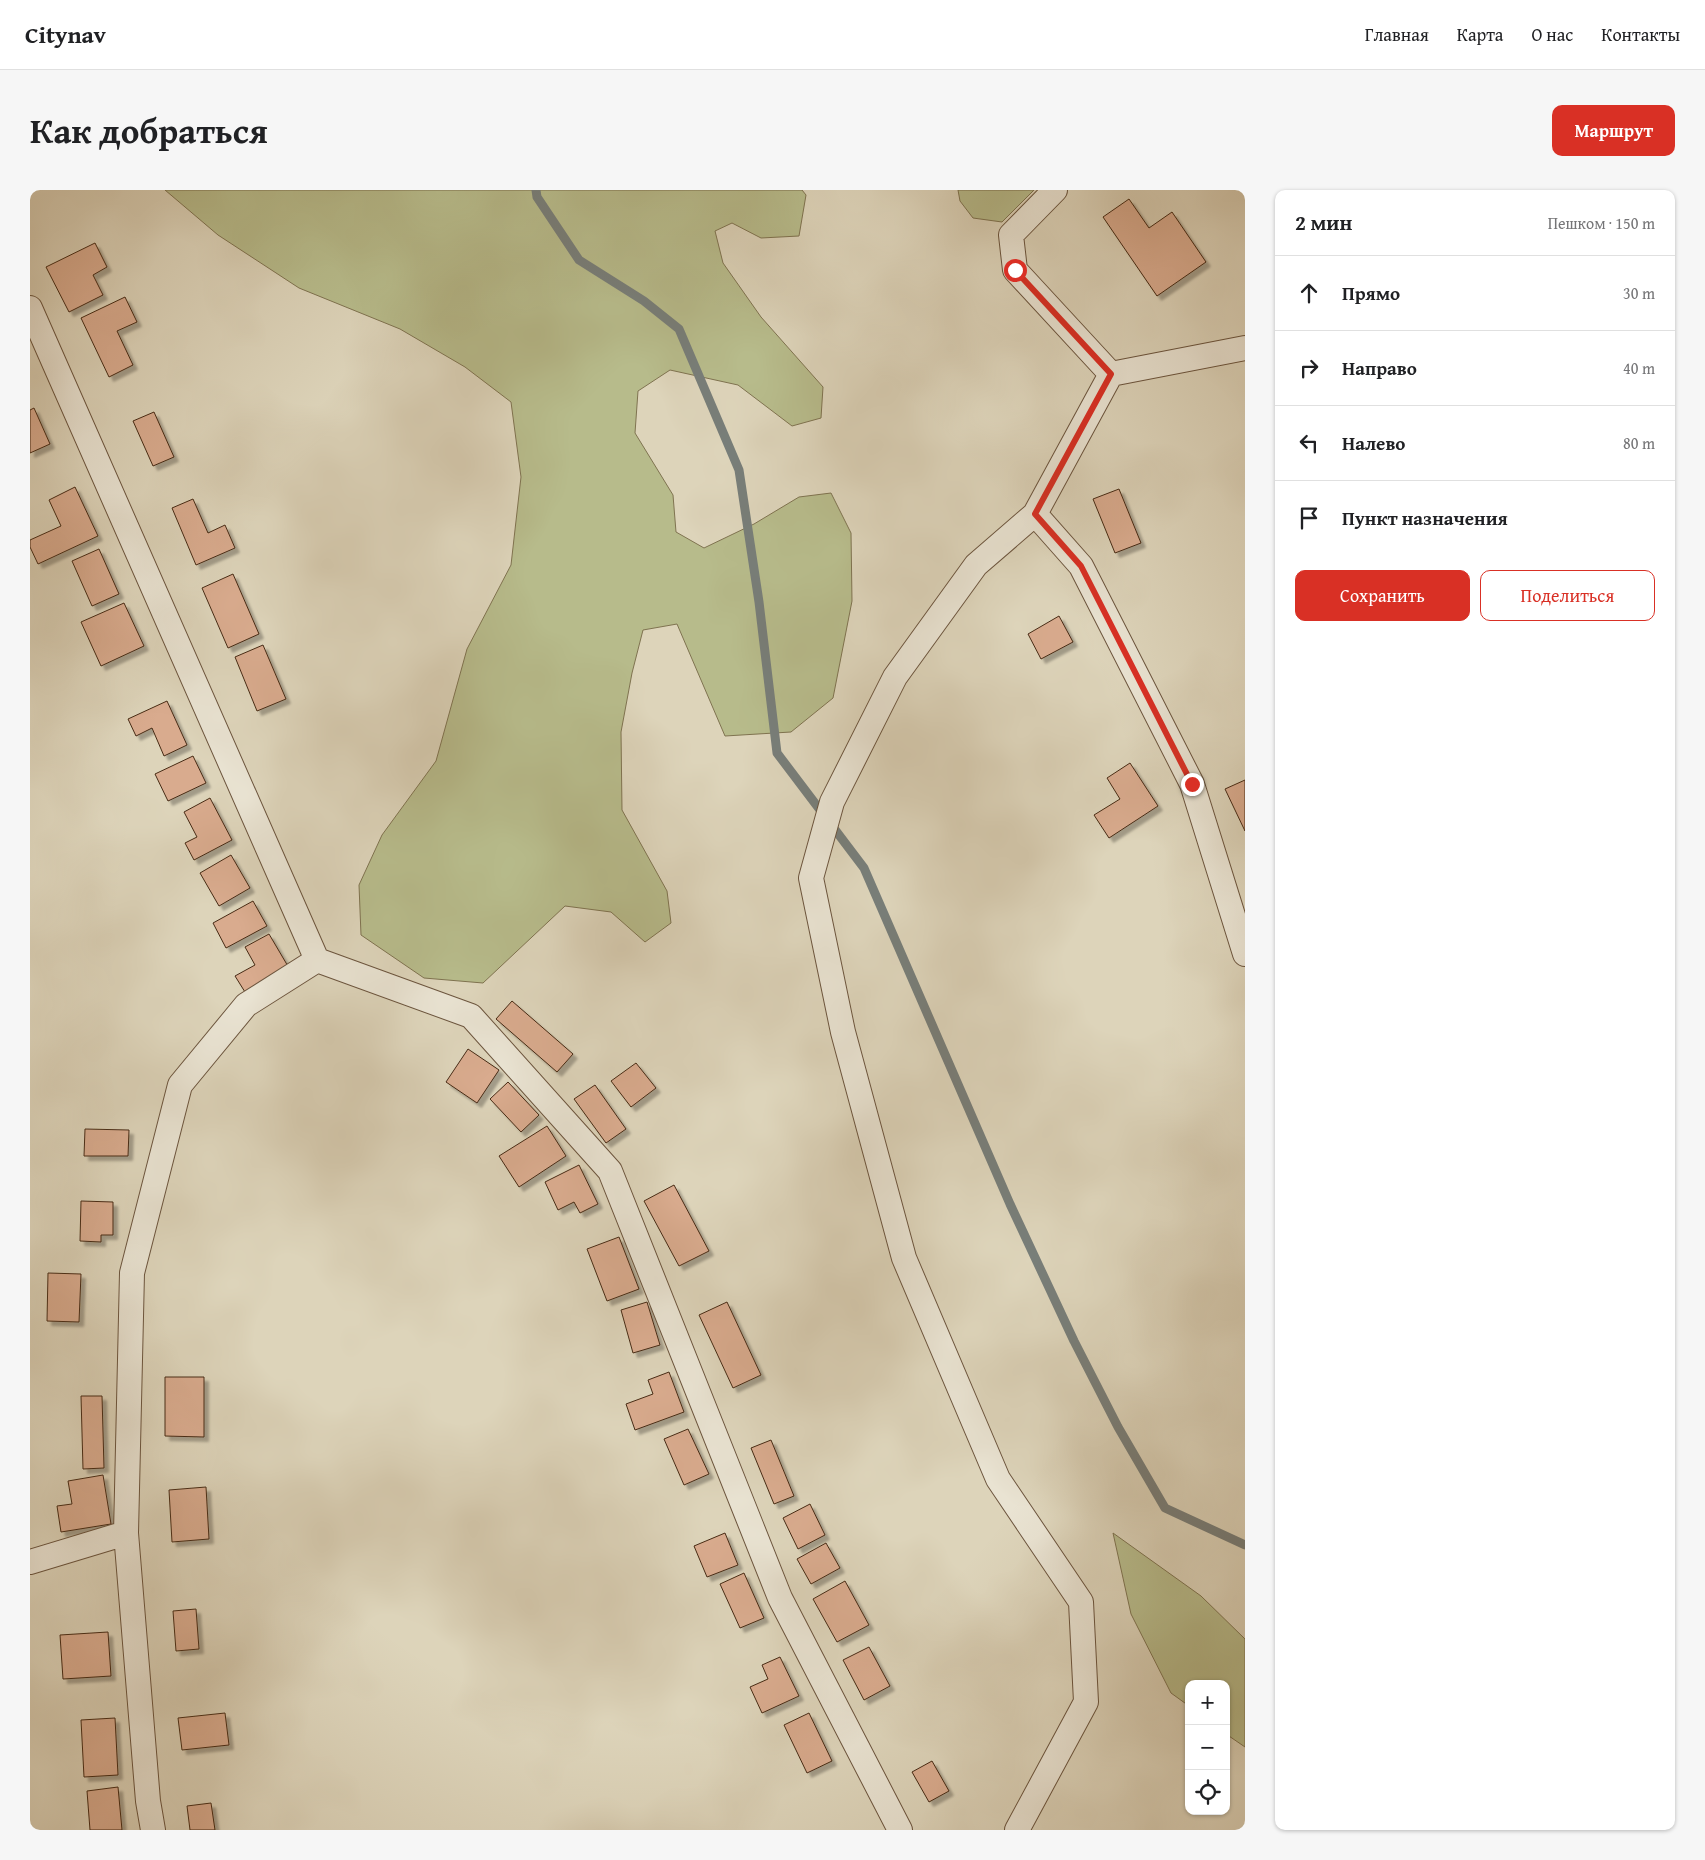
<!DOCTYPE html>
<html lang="ru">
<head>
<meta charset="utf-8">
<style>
	:root { --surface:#fff; --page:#f6f6f6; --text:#202124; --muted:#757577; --line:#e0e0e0; --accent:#d93025 }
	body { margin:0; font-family:"Gentium Book Plus",serif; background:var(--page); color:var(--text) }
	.controls { position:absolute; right:15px; bottom:15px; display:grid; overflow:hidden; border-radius:10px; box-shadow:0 1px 4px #0004 }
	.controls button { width:45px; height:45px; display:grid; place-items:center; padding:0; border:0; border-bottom:1px solid var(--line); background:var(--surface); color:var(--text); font:25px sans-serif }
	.stop { position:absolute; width:15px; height:15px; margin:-11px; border:4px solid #d93025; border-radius:50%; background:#fff }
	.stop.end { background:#d93025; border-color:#fff; box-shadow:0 1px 5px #0008 }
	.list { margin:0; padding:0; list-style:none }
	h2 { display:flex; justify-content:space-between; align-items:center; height:65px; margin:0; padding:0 20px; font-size:21px }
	h2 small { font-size:16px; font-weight:400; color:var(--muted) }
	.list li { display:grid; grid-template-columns:32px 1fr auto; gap:15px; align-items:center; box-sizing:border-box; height:75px; padding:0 20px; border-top:1px solid var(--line) }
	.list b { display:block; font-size:19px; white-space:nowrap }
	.list em { font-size:16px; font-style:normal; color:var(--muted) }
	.actions { display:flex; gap:10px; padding:15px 20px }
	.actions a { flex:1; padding:11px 0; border:1px solid var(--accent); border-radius:10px; text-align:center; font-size:18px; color:var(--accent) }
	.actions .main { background:var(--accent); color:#fff }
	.icon { flex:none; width:28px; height:28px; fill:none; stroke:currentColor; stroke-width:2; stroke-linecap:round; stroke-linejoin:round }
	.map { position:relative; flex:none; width:1215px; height:1640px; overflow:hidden; border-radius:10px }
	header { display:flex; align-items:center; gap:30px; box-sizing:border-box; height:70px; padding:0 25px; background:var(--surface); border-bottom:1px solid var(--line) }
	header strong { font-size:24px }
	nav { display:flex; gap:28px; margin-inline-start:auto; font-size:18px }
	.intro { display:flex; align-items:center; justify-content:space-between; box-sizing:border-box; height:120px; padding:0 30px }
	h1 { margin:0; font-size:35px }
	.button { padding:12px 22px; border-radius:10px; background:var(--accent); color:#fff; font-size:18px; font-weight:700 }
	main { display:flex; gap:30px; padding:0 30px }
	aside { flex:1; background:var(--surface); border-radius:10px; box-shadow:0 1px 4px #0004 }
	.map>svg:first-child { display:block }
	.green { fill:#b7bb8b; stroke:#7f7350 }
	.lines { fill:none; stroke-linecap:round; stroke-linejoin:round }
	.stream { stroke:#787e79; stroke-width:9 }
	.building { fill:#d9ab8e; stroke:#472b15; filter:url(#shadow) }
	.street-casing { stroke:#6c553e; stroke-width:26 }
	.street { stroke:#e9e3d2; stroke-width:24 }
	.route { stroke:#d93025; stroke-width:6 }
</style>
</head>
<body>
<header>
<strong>Citynav</strong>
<nav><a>Главная</a><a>Карта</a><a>О нас</a><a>Контакты</a></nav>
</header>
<div class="intro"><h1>Как добраться</h1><a class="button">Маршрут</a></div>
<main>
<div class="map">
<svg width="1215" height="1640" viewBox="0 0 1215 1640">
	<defs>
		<filter id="shadow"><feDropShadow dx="4.5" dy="4.5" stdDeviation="1" flood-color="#0004"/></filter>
	</defs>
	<rect width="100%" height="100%" fill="#ddd4ba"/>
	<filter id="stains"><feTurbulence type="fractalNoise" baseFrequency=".004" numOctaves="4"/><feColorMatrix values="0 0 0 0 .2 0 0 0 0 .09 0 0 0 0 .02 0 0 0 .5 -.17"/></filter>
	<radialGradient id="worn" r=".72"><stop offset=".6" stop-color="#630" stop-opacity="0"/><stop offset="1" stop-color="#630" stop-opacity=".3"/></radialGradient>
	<path class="green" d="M135,0H772L776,5L769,46L731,48L702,33L685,41L693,73L731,127L793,197L791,228L762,236L708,195L640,180L608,201L605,243L643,305L646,342L674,358L724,334L769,307L801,303L821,343L822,411L803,508L761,542L695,546L647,434L613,440L602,483L591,542L592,620L637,701L641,733L615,752L581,722L535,716L453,793L394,788L331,745L329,695L352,645L406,571L437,459L481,375L491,287L481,212L435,177L370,139L269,98L188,45Z
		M928,0H1004L972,32L943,28L930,11Z
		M1083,1343L1171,1406L1215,1449V1557L1196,1544V1494H1159V1516L1141,1503L1101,1424Z"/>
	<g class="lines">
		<path class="stream" d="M506,0L507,7L549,70L614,111L649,139L709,280L729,412L747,563L834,678L980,1014L1044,1151L1088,1237L1135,1318L1215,1355"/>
	</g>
	<path class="building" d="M1099,9L1119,38L1142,22L1176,72L1127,106L1073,27Z
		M65,53L77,77L63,85L73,105L39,122L16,77Z
		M95,107L107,132L87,141L103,175L79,187L51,128Z
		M4,218L20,254L0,263V220Z
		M124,222L144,267L123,276L103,231Z
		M45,297L68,346L8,374L0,357V350L31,336L19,310Z
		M1089,299L1111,353L1085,363L1063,309Z
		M163,309L178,343L195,335L205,358L166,375L142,318Z
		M69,359L89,404L62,416L42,371Z
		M203,384L229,444L198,458L172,398Z
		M94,413L114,456L71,476L51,432Z
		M1029,426L1043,452L1011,469L998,444Z
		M233,455L256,509L227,521L205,467Z
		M137,511L157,555L134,566L122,538L106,546L98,529Z
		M163,566L176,593L138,611L125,584Z
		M1100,573L1128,616L1079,648L1064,625L1090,609L1077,588Z
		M1215,590V641L1195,599Z
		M180,608L202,650L164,670L155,653L167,647L154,622Z
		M201,665L220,698L189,716L170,683Z
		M223,711L237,736L196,758L183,733Z
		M239,744L259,778L215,802L205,786L225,775L215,757Z
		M482,811L543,864L527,882L466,829Z
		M438,859L469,880L447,913L416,892Z
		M606,873L626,898L601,917L581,891Z
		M478,892L509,925L491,942L460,909Z
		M565,895L596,939L576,953L544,909Z
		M517,936L536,966L489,997L469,966Z
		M55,939L99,940L98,966H54Z
		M549,975L568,1014L550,1023L544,1012L528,1020L515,992Z
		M644,995L679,1061L649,1076L614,1011Z
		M51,1011L83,1012V1045H71V1052L50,1051Z
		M589,1047L609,1099L577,1111L557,1059Z
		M18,1083L51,1084L49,1132L17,1131Z
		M617,1112L630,1155L603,1163L591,1120Z
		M697,1112L731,1185L703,1198L669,1125Z
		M639,1182L654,1222L605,1240L596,1214L623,1204L618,1190Z
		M135,1187H174V1247L135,1246Z
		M51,1206H72L74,1278L53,1279Z
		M658,1239L679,1284L654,1295L634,1249Z
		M741,1250L764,1306L744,1314L721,1258Z
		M73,1285L81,1334L31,1342L27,1316L42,1314L38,1291Z
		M176,1297L179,1349L142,1352L139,1300Z
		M780,1314L795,1345L768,1359L753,1328Z
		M695,1343L708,1375L677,1387L664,1356Z
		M796,1353L810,1378L781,1394L767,1369Z
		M714,1383L734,1428L710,1438L690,1394Z
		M815,1391L839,1435L807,1452L783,1409Z
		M166,1419L169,1459L146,1461L143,1421Z
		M78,1442L81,1486L33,1489L30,1445Z
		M839,1457L860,1496L834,1510L813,1470Z
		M750,1467L769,1506L732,1523L720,1497L738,1489L732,1475Z
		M195,1523L199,1555L152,1560L148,1528Z
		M779,1523L802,1571L777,1583L754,1535Z
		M85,1528L88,1585L54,1587L51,1530Z
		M902,1571L919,1601L899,1612L882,1582Z
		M88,1597L92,1640H60L57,1601Z
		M181,1613L185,1640H160L157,1616Z"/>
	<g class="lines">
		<defs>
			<path id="street" d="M1025,0L981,45L985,80L1081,184L1005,324L1051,376L1162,594L1215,764
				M0,118L287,770L441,826L580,981L750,1408L870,1640
				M1081,184L1215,158
				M0,1372L96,1343
				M123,1640L118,1611L96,1343L102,1083L150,895L216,815L287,770
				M987,1640L1056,1512L1051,1412L968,1289L874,1068L813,842L781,688L802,612L865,487L946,375L1005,324"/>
		</defs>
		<use href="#street" class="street-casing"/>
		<use href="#street" class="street"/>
	</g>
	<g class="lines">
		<path class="route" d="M985,80L1081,184L1005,324L1051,376L1162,594"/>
	</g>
	<rect width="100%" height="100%" filter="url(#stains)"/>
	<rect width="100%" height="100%" fill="url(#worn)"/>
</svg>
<div class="controls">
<button>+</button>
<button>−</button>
<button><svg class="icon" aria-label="locate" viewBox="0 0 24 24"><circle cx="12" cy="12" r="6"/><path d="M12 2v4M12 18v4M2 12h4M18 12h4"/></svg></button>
</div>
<div class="stop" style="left:985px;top:80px"></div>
<div class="stop end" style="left:1162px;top:594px"></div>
</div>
<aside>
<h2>2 мин<small>Пешком · 150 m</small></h2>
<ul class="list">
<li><svg class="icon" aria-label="ahead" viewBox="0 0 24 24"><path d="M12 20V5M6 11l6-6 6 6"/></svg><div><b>Прямо</b></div><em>30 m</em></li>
<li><svg class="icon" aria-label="right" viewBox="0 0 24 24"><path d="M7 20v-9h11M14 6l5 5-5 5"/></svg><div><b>Направо</b></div><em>40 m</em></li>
<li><svg class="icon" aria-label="left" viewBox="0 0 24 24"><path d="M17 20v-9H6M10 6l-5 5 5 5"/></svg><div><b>Налево</b></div><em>80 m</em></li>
<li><svg class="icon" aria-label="arrive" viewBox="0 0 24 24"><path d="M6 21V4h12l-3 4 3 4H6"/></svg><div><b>Пункт назначения</b></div></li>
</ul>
<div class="actions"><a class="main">Сохранить</a><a>Поделиться</a></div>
</aside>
</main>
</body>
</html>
